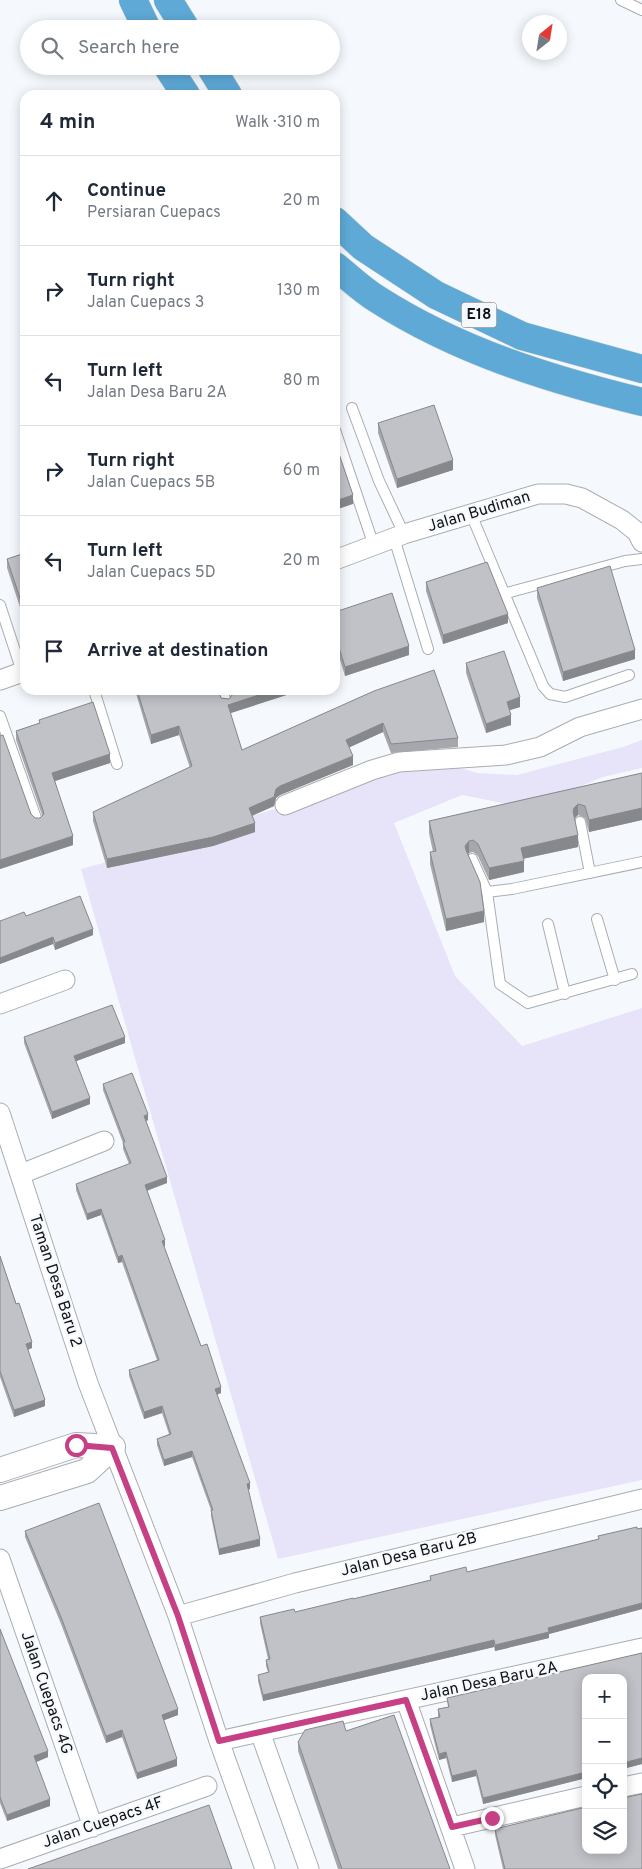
<!DOCTYPE html>
<html lang="en">
<head>
<meta charset="utf-8">
<style>
	:root { --surface:#fff; --page:#f6f6f7; --text:#1f2937; --muted:#747a83; --line:#e0e1e3 }
	body { margin:0; font-family:Overpass,sans-serif; background:var(--page); color:var(--text) }
	.controls { position:absolute; right:15px; bottom:15px; display:grid; overflow:hidden; border-radius:10px; box-shadow:0 2px 12px #0003 }
	.controls button { width:45px; height:45px; display:grid; place-items:center; padding:0; border:0; border-bottom:1px solid var(--line); background:var(--surface); color:var(--text); font:25px sans-serif }
	.compass { position:absolute; left:522px; top:15px; width:45px; height:45px; border-radius:50%; background:var(--surface); box-shadow:0 2px 12px #0003; rotate:30deg }
	.stop { position:absolute; width:15px; height:15px; margin:-11px; border:4px solid #c54084; border-radius:50%; background:#fff }
	.stop.end { background:#c54084; border-color:#fff; box-shadow:0 1px 5px #0008 }
	.list { margin:0; padding:0; list-style:none }
	h2 { display:flex; justify-content:space-between; align-items:center; height:65px; margin:0; padding:0 20px; font-size:21px }
	h2 small { font-size:16px; font-weight:400; color:var(--muted) }
	.list li { display:grid; grid-template-columns:32px 1fr auto; gap:15px; align-items:center; box-sizing:border-box; height:90px; padding:0 20px; border-top:1px solid var(--line) }
	.list b { display:block; font-size:19px; white-space:nowrap }
	.list p { margin:0; font-size:16px; white-space:nowrap; color:var(--muted) }
	.list em { font-size:16px; font-style:normal; color:var(--muted) }
	.icon { flex:none; width:28px; height:28px; fill:none; stroke:currentColor; stroke-width:2; stroke-linecap:round; stroke-linejoin:round }
	.map { position:relative; flex:none; width:642px; height:1869px; overflow:hidden }
	.search { position:absolute; background:var(--surface); box-shadow:0 2px 12px #0003; left:20px; top:20px; width:320px; height:55px; display:flex; align-items:center; gap:12px; box-sizing:border-box; padding:0 18px; border-radius:28px; color:var(--muted); font-size:19px }
	.panel { position:absolute; background:var(--surface); box-shadow:0 2px 12px #0003; left:20px; top:90px; width:320px; height:605px; border-radius:15px }
	.map>svg:first-child { display:block }
	.green { fill:#e7e3f9 }
	.lines { fill:none; stroke-linecap:round; stroke-linejoin:round }
	.service-casing { stroke:#a9adb1; stroke-width:12 }
	.minor-casing { stroke:#a9adb1; stroke-width:21 }
	.tertiary-casing { stroke:#a9adb1; stroke-width:26 }
	.motorway-casing { stroke:#d4d4d5; stroke-width:29 }
	.service { stroke:#fff; stroke-width:10 }
	.minor { stroke:#fff; stroke-width:19 }
	.tertiary { stroke:#fff; stroke-width:24 }
	.motorway { stroke:#5ea9d6; stroke-width:28 }
	.wall { fill:#a6a7ac }
	.shaded-wall { fill:#87888c }
	.building { fill:#c1c2c8; stroke:#87888c }
	.route { stroke:#c54084; stroke-width:6 }
	.labels { text-anchor:middle; dominant-baseline:central; stroke-width:4.5; stroke-linejoin:round; paint-order:stroke }
	.shield { fill:#f5f9fe; stroke:#55575a; stroke-width:1 }
	.shield-label { font-size:15px; font-weight:bold; fill:#111214 }
	.street-label { font-size:16px; fill:#111214; stroke:#f5f9fe }
</style>
</head>
<body>
<div class="map">
<svg width="642" height="1869" viewBox="0 0 642 1869">
	<rect width="100%" height="100%" fill="#f5f9fe"/>
	<path class="green" d="M642,740V768L603,777L527,808L462,795L394,823L455,976L522,1046L642,1008V1480L278,1559L81,869L168,845L248,817L349,787L426,758L477,773L517,775L623,747Z"/>
	<g class="lines">
		<defs>
			<path id="service" d="M621,0L642,10
				M352,408L379,481L404,534
				M335,430L374,546
				M471,514L543,686L550,694L565,697L629,675
				M394,538L428,649
				M503,594L625,561L642,559
				M0,605L22,672
				M94,690L117,764
				M222,690L226,702
				M0,716L37,821
				M580,822L590,873
				M472,859L487,892L500,984L528,1003L632,974
				M487,892L512,889L642,862
				M597,919L615,980
				M548,924L565,994"/>
			<path id="minor" d="M335,560L404,534L538,494H566L582,498L622,520L637,532L642,542
				M0,680L25,671
				M285,805L372,770L399,762L506,755L540,747L580,727L642,709
				M0,1004L65,980
				M0,1113L88,1383L178,1616L219,1741L265,1869
				M21,1174L104,1141
				M0,1559L93,1827
				M178,1616L295,1583L642,1499
				M406,1700L465,1869
				M260,1732L309,1869
				M219,1741L642,1648
				M623,1787L642,1783
				M452,1827L586,1796
				M0,1859L207,1786"/>
			<path id="tertiary" d="M0,1470L76,1445L113,1447
				M0,1498L87,1471L113,1447"/>
			<path id="motorway" d="M133,0L147,29
				M168,0L186,29
				M167,66L186,95
				M210,66L228,95
				M335,221L363,247L436,295L522,336L642,369
				M335,266C349,277 362,290 377,299C458,351 549,379 642,402"/>
		</defs>
		<use href="#service" class="service-casing"/>
		<use href="#minor" class="minor-casing"/>
		<use href="#tertiary" class="tertiary-casing"/>
		<use href="#motorway" class="motorway-casing"/>
		<use href="#service" class="service"/>
		<use href="#minor" class="minor"/>
		<use href="#tertiary" class="tertiary"/>
		<use href="#motorway" class="motorway"/>
	</g>
	<path class="wall" d="M378,423L453,470L397,488L378,433Z
		M25,553L24,619L7,568V559Z
		M426,582L508,623L443,644L426,591Z
		M537,588L635,659L563,681L537,598Z
		M335,612L409,655L345,676L335,644Z
		M466,663L520,707L509,710L511,725L486,733L466,673Z
		M135,690H218L221,698L229,699L231,696L229,690H302L230,713L242,750L374,691L458,738V747L391,753L383,732L349,747L353,765L280,795L276,798L274,806L252,816L255,832L213,846L107,868L93,821V812L190,768L179,735L151,744Z
		M39,720L110,763L55,781L73,845L0,869V736L31,814L35,818H40L42,815L16,740V731L39,723Z
		M642,773V820L589,832L585,818L578,815L575,818L578,847L523,859L524,872L489,880L478,856L473,852L469,853L468,854L484,922L446,931L430,864V852H433L429,833V821Z
		M26,916L93,935L55,950L53,944L0,964V921Z
		M24,1037L125,1043L76,1061L90,1104L52,1119L24,1043Z
		M103,1084L148,1120L146,1121L167,1183L147,1191L165,1246H164L201,1346L221,1393L217,1395L250,1489L248,1490L260,1546L219,1555L211,1516V1510L192,1457L164,1466L157,1445V1439L169,1434L162,1413L144,1419L129,1376V1370L157,1360L122,1262L118,1263L101,1215L87,1220L76,1190V1184L129,1164L123,1149V1143L103,1090Z
		M0,1256L32,1348L28,1350L45,1406L14,1417L0,1377Z
		M642,1528V1609L549,1634V1638L495,1651L494,1647L263,1701L258,1681V1675L268,1672L266,1666V1660L268,1659L260,1623V1617L295,1612L353,1599L430,1580V1576L467,1572L598,1539V1536Z
		M25,1531L178,1715L164,1720L177,1766L137,1779L122,1737L106,1743L61,1624L25,1537Z
		M0,1629L48,1757L36,1762L50,1806L7,1821L0,1803Z
		M642,1653V1764L483,1804L476,1776L452,1782L446,1758L439,1760L430,1725V1719L438,1717V1709L448,1707L447,1698Z
		M298,1742L450,1869H338L298,1751Z
		M495,1829L642,1869H503L495,1835Z"/>
	<path class="shaded-wall" d="M453,460V470L397,488V479Z
		M353,495V504L335,510V501Z
		M24,610H25V619H24Z
		M508,614V623L443,644V635Z
		M409,646V655L345,676V667Z
		M635,650V659L563,681V672Z
		M274,690H302L228,714V705Z
		M520,697V707L507,711V702Z
		M511,715V725L486,733V724Z
		M383,723V732L346,749V740Z
		M179,726V735L151,744V735Z
		M110,754V763L52,782V773Z
		M353,756V765L280,795L276,798L274,806L249,817V808L280,786Z
		M578,804V815L574,819L573,823L574,808Z
		M642,808V820L589,832V820Z
		M255,823V832L213,846L107,868V859Z
		M578,835V847L521,859V848Z
		M73,836V845L0,869V860Z
		M469,841V853L465,858V846Z
		M524,861V872L489,880V868Z
		M484,911V922L446,931V919Z
		M93,929V935L55,950V943Z
		M53,937V944L0,964V958Z
		M125,1037V1043L74,1062V1056Z
		M90,1098V1104L52,1119V1112Z
		M148,1114V1120L144,1122V1116Z
		M167,1177V1183L145,1191V1185Z
		M101,1209V1215L87,1220V1214Z
		M165,1240V1246L162,1247V1241Z
		M122,1255V1262L118,1263V1257Z
		M32,1342V1348L26,1350V1344Z
		M221,1387V1393L215,1395V1389Z
		M45,1400V1406L14,1417V1410Z
		M162,1406V1413L144,1419V1412Z
		M192,1451V1457L164,1466V1460Z
		M250,1483V1489L247,1490V1484Z
		M260,1539V1546L219,1555V1549Z
		M642,1603V1609L549,1634V1638L495,1651V1645L548,1628Z
		M494,1640V1647L263,1701V1695Z
		M178,1709V1715L162,1721V1715Z
		M122,1730V1737L106,1743V1736Z
		M48,1751V1757L34,1763V1756Z
		M446,1752V1758L439,1760V1754Z
		M642,1758V1764L623,1769V1763Z
		M177,1759V1766L137,1779V1773Z
		M476,1770V1776L452,1782V1776Z
		M586,1772V1778L483,1804V1798Z
		M50,1799V1806L7,1821V1815Z"/>
	<path class="building" d="M434,405L453,460L397,479L378,423Z
		M335,442L353,495L335,501Z
		M25,553V610H24L7,559Z
		M487,562L508,614L443,635L426,582Z
		M610,566L635,650L563,672L537,588Z
		M392,593L409,646L345,667L335,635V612Z
		M504,651L520,697L507,702L511,715L486,724L466,663Z
		M434,670L458,738L391,744L383,723L346,740L353,756L280,786L276,789L274,797L249,808L255,823L213,837L107,859L93,812L192,766L179,726L151,735L137,690H218L221,698L229,699L233,694L232,690H274L228,705L242,750L374,691Z
		M93,702L110,754L52,773L73,836L0,860V736L3,735L31,814L35,818H40L44,814L43,810L16,731L40,723L39,720Z
		M642,773V808L589,820L585,806L578,804L574,808L573,811L578,835L521,848L524,861L489,868L478,844L473,840L469,841L465,846L466,850L480,882L484,911L446,919L430,852L436,851L429,821Z
		M80,896L93,929L55,943L53,937L0,958V921L24,912L26,916Z
		M112,1005L125,1037L74,1056L90,1098L52,1112L24,1037Z
		M132,1073L148,1114L144,1116L167,1177L145,1185L165,1240L162,1241L201,1346L207,1344L221,1387L215,1389L250,1483L247,1484L260,1539L219,1549L211,1510H213L192,1451L164,1460L157,1439L171,1434L162,1406L144,1412L129,1370L159,1360L122,1255L118,1257L101,1209L87,1214L76,1184L131,1163L123,1143L125,1142L103,1084Z
		M0,1256L16,1304L19,1303L32,1342L26,1344L45,1400L14,1410L0,1371Z
		M99,1503L178,1709L162,1715L177,1759L137,1773L122,1730L106,1736L61,1617L25,1531Z
		M637,1527V1529L642,1528V1603L548,1628L549,1632L495,1645L494,1640L263,1695L258,1675L269,1672L266,1660L270,1659L260,1617L294,1609L295,1612L353,1598V1599L431,1580L430,1576L466,1567L467,1572L599,1539L598,1536Z
		M0,1629L48,1751L34,1756L50,1799L7,1815L0,1797Z
		M642,1653V1758L623,1763V1678H586V1772L483,1798L476,1770L452,1776L446,1752L439,1754L430,1719L440,1717L438,1709L449,1707L447,1698Z
		M394,1715L450,1869H342L298,1742L305,1730L343,1721L346,1731Z
		M642,1794V1869H505L495,1829L586,1807V1850H623V1798Z
		M209,1805L232,1869H28Z"/>
	<g class="lines">
		<path class="route" d="M76,1445L112,1448L178,1616L219,1741L406,1700L452,1827L492,1818"/>
	</g>
	<g class="labels">
		<rect class="shield" x="461.5" y="302.5" width="35" height="25" rx="4"/>
		<g class="shield-label">
			<text x="479" y="315">E18</text>
		</g>
		<g class="street-label">
			<text transform="translate(479 512) rotate(-17)">Jalan Budiman</text>
			<text transform="translate(55 1281) rotate(72)">Taman Desa Baru 2</text>
			<text transform="translate(409 1555) rotate(-14)">Jalan Desa Baru 2B</text>
			<text transform="translate(489 1682) rotate(-12)">Jalan Desa Baru 2A</text>
			<text transform="translate(46 1693) rotate(71)">Jalan Cuepacs 4G</text>
			<text transform="translate(103 1823) rotate(-19)">Jalan Cuepacs 4F</text>
		</g>
	</g>
</svg>
<div class="controls">
<button>+</button>
<button>−</button>
<button><svg class="icon" aria-label="locate" viewBox="0 0 24 24"><circle cx="12" cy="12" r="6"/><path d="M12 2v4M12 18v4M2 12h4M18 12h4"/></svg></button>
<button><svg class="icon" aria-label="layers" viewBox="0 0 24 24"><path d="M12 4l9 5-9 5-9-5zM3 14l9 5 9-5"/></svg></button>
</div>
<svg class="compass" viewBox="-18 -18 36 36"><path d="M0-13l5 13h-10z" fill="#e53935"/><path d="M0 13l5-13h-10z" fill="#747a83"/></svg>
<div class="stop" style="left:76px;top:1445px"></div>
<div class="stop end" style="left:492px;top:1818px"></div>
<div class="search"><svg class="icon" aria-label="search" viewBox="0 0 24 24"><circle cx="10" cy="10" r="6"/><path d="M15 15l6 6"/></svg>Search here</div>
<section class="panel">
<h2>4 min<small>Walk · 310 m</small></h2>
<ul class="list">
<li><svg class="icon" aria-label="ahead" viewBox="0 0 24 24"><path d="M12 20V5M6 11l6-6 6 6"/></svg><div><b>Continue</b><p>Persiaran Cuepacs</p></div><em>20 m</em></li>
<li><svg class="icon" aria-label="right" viewBox="0 0 24 24"><path d="M7 20v-9h11M14 6l5 5-5 5"/></svg><div><b>Turn right</b><p>Jalan Cuepacs 3</p></div><em>130 m</em></li>
<li><svg class="icon" aria-label="left" viewBox="0 0 24 24"><path d="M17 20v-9H6M10 6l-5 5 5 5"/></svg><div><b>Turn left</b><p>Jalan Desa Baru 2A</p></div><em>80 m</em></li>
<li><svg class="icon" aria-label="right" viewBox="0 0 24 24"><path d="M7 20v-9h11M14 6l5 5-5 5"/></svg><div><b>Turn right</b><p>Jalan Cuepacs 5B</p></div><em>60 m</em></li>
<li><svg class="icon" aria-label="left" viewBox="0 0 24 24"><path d="M17 20v-9H6M10 6l-5 5 5 5"/></svg><div><b>Turn left</b><p>Jalan Cuepacs 5D</p></div><em>20 m</em></li>
<li><svg class="icon" aria-label="arrive" viewBox="0 0 24 24"><path d="M6 21V4h12l-3 4 3 4H6"/></svg><div><b>Arrive at destination</b></div></li>
</ul>
</section>
</div>
</body>
</html>
